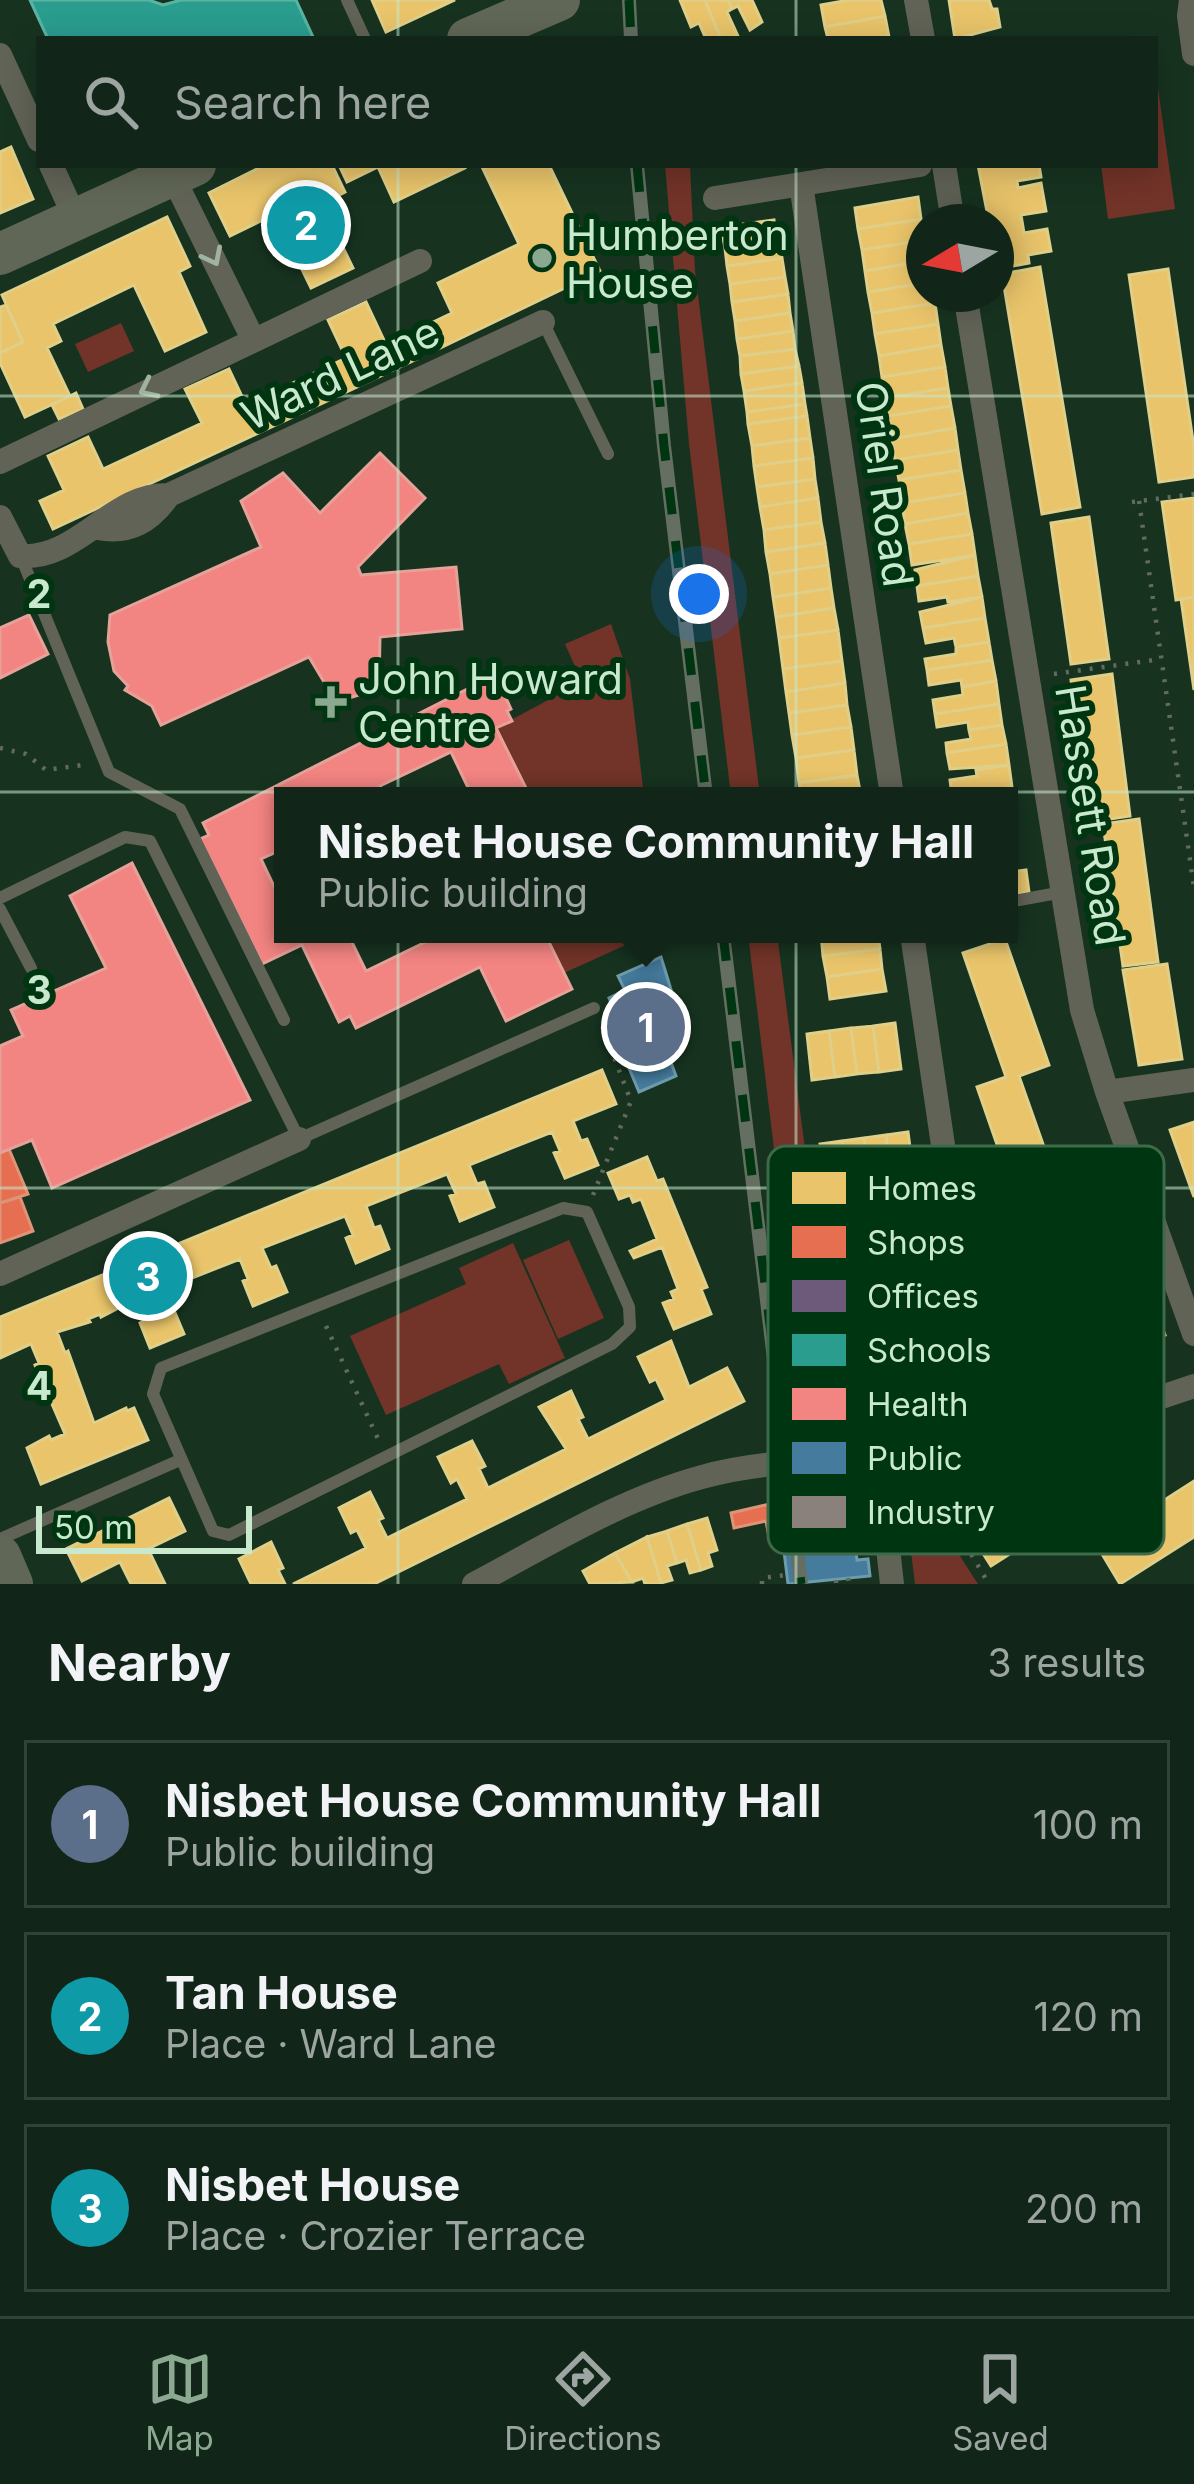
<!DOCTYPE html>
<html lang="en">
<head>
<meta charset="utf-8">
<style>
	:root { --surface:#112618; --page:#1e3225; --text:#f1f3f6; --muted:#9ca5a2; --line:#304337; --accent:#8ba991 }
	body { margin:0; font-family:Inter,sans-serif; background:var(--page); color:var(--text) }
	.compass { position:absolute; left:906px; top:204px; width:108px; height:108px; border-radius:50%; background:var(--surface); box-shadow:0 6px 30px #0003; rotate:260deg }
	.scale { position:absolute; left:36px; bottom:30px; width:216px; box-sizing:border-box; padding-left:12px; border:6px solid #c9e9ce; border-top:0; font-size:33px; line-height:42px; white-space:nowrap; color:#c9e9ce; -webkit-text-stroke:9px #003512; paint-order:stroke }
	.you { position:absolute; left:699px; top:594px; width:42px; height:42px; margin:-30px; border:9px solid #fff; border-radius:50%; background:#1a73e8; box-shadow:0 0 0 18px #1a73e833 }
	.badge { display:grid; place-items:center; width:78px; height:78px; border-radius:50%; background:var(--accent); color:#fff; font-size:39px; font-weight:700 }
	.pin { position:absolute; translate:-50% -50%; border:6px solid #fff; box-shadow:0 3px 12px #0006 }
	.popup { position:absolute; left:274px; top:787px; width:744px; height:156px; box-sizing:border-box; display:grid; place-content:center; border-radius:0px; background:var(--surface); filter:drop-shadow(0 3px 9px #0005); font-size:39px; white-space:nowrap; color:var(--muted) }
	.popup b { font-size:45px; color:var(--text) }
	.popup::after { content:''; position:absolute; left:50%; top:100%; margin-left:-24px; border:24px solid transparent; border-top-color:var(--surface) }
	.list { margin:0; padding:0; list-style:none }
	h2 { display:flex; justify-content:space-between; align-items:center; height:156px; margin:0; padding:0 48px; font-size:51px }
	h2 small { font-size:39px; font-weight:400; color:var(--muted) }
	.list li { display:grid; grid-template-columns:78px 1fr auto; gap:36px; align-items:center; box-sizing:border-box; height:168px; margin:0 24px 24px; padding:0 24px; border:3px solid var(--line); border-radius:0px }
	.list b { display:block; font-size:45px; white-space:nowrap }
	.list p { margin:0; font-size:39px; white-space:nowrap; color:var(--muted) }
	.list em { font-size:39px; font-style:normal; color:var(--muted) }
	.icon { flex:none; width:66px; height:66px; fill:none; stroke:currentColor; stroke-width:2; stroke-linecap:round; stroke-linejoin:round }
	.map { position:relative; flex:none; width:1194px; height:1584px; overflow:hidden }
	.search { position:absolute; background:var(--surface); box-shadow:0 6px 30px #0003; left:36px; right:36px; top:36px; height:132px; display:flex; align-items:center; gap:30px; box-sizing:border-box; padding:0 42px; border-radius:0px; color:var(--muted); font-size:45px }
	.sheet { height:732px; background:var(--surface) }
	nav { display:flex; justify-content:space-around; align-items:center; box-sizing:border-box; height:168px; border-top:3px solid var(--line); background:var(--surface); font-size:33px; color:var(--muted) }
	nav a { display:grid; justify-items:center; gap:6px }
	nav .on { color:var(--accent) }
	.map>svg:first-child { display:block }
	.green { fill:#723328 }
	.homes { fill:#e9c46a; stroke:#dfcf88; stroke-width:3 }
	.shops { fill:#e76f51; stroke:#de9476; stroke-width:3 }
	.offices { fill:#6d597a; stroke:#898493; stroke-width:3 }
	.schools { fill:#2a9d8f; stroke:#5ab4a2; stroke-width:3 }
	.health { fill:#f28482; stroke:#e6a299; stroke-width:3 }
	.public { fill:#457b9d; stroke:#6d9cac; stroke-width:3 }
	.lines { fill:none; stroke-linecap:round; stroke-linejoin:round }
	.path { stroke:#646a5f; stroke-width:4.5; stroke-dasharray:3 9; stroke-linecap:butt }
	.lane { stroke:#626357; stroke-width:12 }
	.street { stroke:#626357; stroke-width:24 }
	.highway { stroke:#616756; stroke-width:42 }
	.rail-casing { stroke:#646e61; stroke-width:14 }
	.rail { stroke:#003512; stroke-width:9; stroke-dasharray:27; stroke-linecap:butt }
	.oneway { stroke:#a0b39e }
	.grid { fill:none; stroke:#c9e9ce; stroke-width:3; stroke-opacity:0.55 }
	.poi-dot { fill:#8ba991; stroke:#003512; stroke-width:4.5 }
	.labels { text-anchor:middle; dominant-baseline:central; stroke-width:12; stroke-linejoin:round; paint-order:stroke }
	.poi-label { font-size:42px; fill:#c9e9ce; stroke:#003512; text-anchor:start }
	.street-label { font-size:42px; fill:#c9e9ce; stroke:#003512 }
	.key { fill:#003512; stroke:#3c6b4a; stroke-width:3 }
	.key-label { font-size:33px; fill:#c9e9ce }
	.grid-label { font-size:39px; text-anchor:middle; font-weight:bold; fill:#c9e9ce; stroke:#003512; stroke-width:12; stroke-linejoin:round; paint-order:stroke }
</style>
</head>
<body>
<div class="map">
<svg width="1194" height="1584" viewBox="0 0 1194 1584">
	<rect width="100%" height="100%" fill="#173320"/>
	<path class="green" d="M1156,74L1175,209L1108,219L1101,165H1155Z
		M665,165H690L695,271L760,796H731L689,444Z
		M121,323L134,351L88,372L75,344Z
		M611,624L630,679L644,796H530L496,728L582,682L565,644Z
		M545,934H650L564,973Z
		M748,934H777L839,1410L806,1414Z
		M569,1240L604,1318L558,1339L523,1260Z
		M513,1243L565,1358L509,1384L499,1364L386,1415L350,1336L466,1284L459,1268Z
		M915,1486L978,1584H915L905,1504L907,1490Z"/>
	<path class="homes" d="M372,0H455L386,32Z
		M680,0H705L721,39H706L699,23L691,27Z
		M705,0H728L732,9L727,12L738,36L721,39Z
		M728,0H752L762,22L750,30L738,6L732,9Z
		M849,0H881L885,16L825,27L821,5Z
		M949,0H989L992,9H997L1000,27L955,39Z
		M885,16L889,37L828,39L825,27Z
		M11,147L33,199L0,213V152Z
		M265,165H332L345,192L322,204L353,268L311,288L275,214L230,236L209,193Z
		M339,165H464L465,168L394,202L378,167L347,182Z
		M492,165H549L600,271L436,350L425,326L452,313L438,283L519,244L483,169Z
		M978,165H1039L1041,177L1017,181L1018,188L1041,183L1046,211L1021,215L1024,233L1047,229L1051,251L1028,255L1029,263L997,269L996,222H989Z
		M918,197L921,219L858,229L855,208Z
		M167,217L190,266L179,272L206,332L165,351L134,285L53,324L61,341L47,348L70,396L25,417L0,363V353L23,342L2,295Z
		M921,219L924,240L862,250L858,229Z
		M774,220L777,242L725,248L721,227Z
		M924,240V261L865,271L862,250Z
		M777,242L782,258L727,266L725,248Z
		M782,258L785,277L730,284L727,266Z
		M924,261V283L868,292L865,271Z
		M1040,267L1080,507L1042,514L1002,274Z
		M1168,269L1194,448V477L1159,482L1129,275Z
		M785,277L788,294L732,302L730,284Z
		M924,283V294H933L935,303L872,313L868,292Z
		M788,294L790,313L735,321L732,302Z
		M366,302L389,351L409,341L417,359L53,529L40,501L64,490L48,456L88,437L103,469L202,423L185,389L229,369L246,405L346,358L328,320Z
		M935,303L938,324L875,334L872,313Z
		M6,305L23,342L0,353V307Z
		M790,313L793,331L737,339L735,321Z
		M938,324L941,345L879,356L875,334Z
		M793,331L795,349L740,356L737,339Z
		M941,345L945,367L882,377L879,356Z
		M795,349L799,366L741,374L740,356Z
		M799,366L802,383L744,391L741,374Z
		M945,367L948,388L885,398L882,377Z
		M802,383L805,404L747,412L744,391Z
		M948,388L951,406L888,416L885,398Z
		M76,393L83,409L59,419L52,405Z
		M805,404L807,416L748,424L747,412Z
		M951,406L955,428L892,439L888,416Z
		M807,416L810,438L752,446L748,424Z
		M955,428L958,450L895,460L892,439Z
		M810,438L813,458L754,466L752,446Z
		M958,450L961,470L899,480L895,460Z
		M813,458L815,479L757,487L754,466Z
		M961,470L965,493L902,503L899,480Z
		M815,479L818,498L760,507L757,487Z
		M965,493L968,513L905,524L902,503Z
		M818,498L821,522L764,530L760,507Z
		M1194,498V597L1176,600L1162,502Z
		M968,513L972,534L909,544L905,524Z
		M1089,517L1109,659L1071,664L1051,523Z
		M821,522L825,543L766,552L764,530Z
		M972,534L975,555L912,565L909,544Z
		M825,543L828,565L770,574L766,552Z
		M975,555L978,576L917,586L915,570Z
		M828,565L831,588L773,597L770,574Z
		M978,576L982,597L948,602L947,597L919,601L917,586Z
		M831,588L834,608L776,617L773,597Z
		M982,597L985,618L923,628L920,612Z
		M1194,597V690L1181,599Z
		M834,608L838,630L779,638L776,617Z
		M985,618L989,642L956,647L954,638L926,643L923,628Z
		M838,630L842,661L783,669L779,638Z
		M989,642L992,660L927,670L925,659L956,654V647Z
		M992,660L996,681L962,687L961,680L929,685L927,670Z
		M842,661L845,683L786,692L783,669Z
		M1112,674L1130,816L1090,822L1071,680Z
		M996,681L999,704L935,714L933,700L963,695L962,687Z
		M845,683L847,705L789,713L786,692Z
		M999,704L1002,725L969,730L968,722L937,727L935,714Z
		M847,705L851,727L792,735L789,713Z
		M1002,725L1006,744L947,753L946,743L971,739L969,730Z
		M851,727L854,750L796,758L792,735Z
		M1006,744L1009,765L950,769L947,753Z
		M854,750L857,775L799,783L796,758Z
		M1009,765L1012,787L952,796L950,780L977,776L976,770Z
		M857,775L861,796H801L799,783Z
		M1139,819L1158,962L1123,966L1103,824Z
		M1026,870L1029,892L1009,896V872Z
		M821,934H878L880,949L823,956Z
		M1005,939L1049,1065L1019,1076L1068,1215L1039,1225L1087,1363L1046,1377L996,1235L1025,1225L977,1087L1006,1077L963,953Z
		M880,949L882,969L827,977L823,956Z
		M1167,964L1182,1059L1139,1065L1123,970Z
		M882,969L886,991L830,999L827,977Z
		M895,1023L901,1069L879,1072L873,1026Z
		M873,1026L879,1072L857,1074L851,1028Z
		M851,1028L857,1074L835,1077L829,1031Z
		M829,1031L835,1077L812,1080L807,1034Z
		M602,1070L616,1104L573,1121L581,1141L587,1139L598,1165L565,1178L554,1153L560,1151L552,1132L469,1165L477,1184L484,1182L494,1207L460,1221L450,1196L456,1194L447,1174L366,1206L374,1228L380,1226L389,1249L356,1263L346,1238L353,1235L345,1216L262,1248L271,1268L276,1266L287,1292L253,1306L243,1281L248,1279L240,1259L159,1291L166,1311L173,1308L184,1334L150,1348L140,1323L145,1320L136,1299L101,1317L100,1314L88,1319L90,1322L57,1332L65,1353L68,1351L94,1423L126,1408L127,1411L134,1408L148,1440L41,1484L27,1448L49,1436L51,1440L65,1434L35,1365L39,1363L31,1344L0,1358V1317Z
		M1194,1122V1197L1170,1130Z
		M908,1132L914,1178L892,1181L886,1135Z
		M886,1135L892,1181L870,1184L864,1138Z
		M864,1138L870,1184L848,1186L842,1141Z
		M842,1141L848,1186L826,1189L820,1144Z
		M647,1157L657,1181L663,1179L707,1287L701,1289L711,1314L674,1329L663,1303L674,1299L671,1292L678,1289L662,1247L634,1258L630,1251L657,1239L641,1199L633,1202L630,1195L619,1199L608,1173Z
		M1120,1211L1149,1292L1145,1293L1150,1304L1153,1303L1165,1335L1129,1348L1084,1224Z
		M922,1240L928,1286L907,1289L901,1243Z
		M901,1243L907,1289L885,1292L879,1246Z
		M879,1246L885,1292L863,1294L857,1249Z
		M857,1249L863,1294L841,1298L835,1252Z
		M671,1341L689,1387L727,1368L744,1401L374,1584H293L366,1548L357,1530L351,1533L339,1508L370,1492L383,1518L378,1520L387,1538L467,1499L457,1479L451,1483L438,1457L472,1441L485,1466L479,1469L488,1488L566,1449L539,1407L571,1391L583,1417L578,1419L588,1439L666,1400L656,1379L650,1382L638,1357Z
		M892,1349L902,1426L883,1428L872,1352Z
		M1095,1452L1119,1489L1112,1494L1088,1457Z
		M1071,1460L1096,1499L991,1566L966,1527Z
		M1194,1481V1537L1120,1584L1096,1544Z
		M169,1498L185,1531L148,1549L165,1584H131L120,1562L82,1581L66,1549Z
		M707,1518L717,1550L708,1553L712,1566L701,1570L687,1524Z
		M687,1524L701,1570L690,1573L686,1560L677,1563L667,1531Z
		M667,1531L677,1563L667,1566L672,1580L661,1583L647,1537Z
		M647,1537L661,1583L659,1584H645L643,1578L632,1582L615,1553Z
		M271,1542L283,1568L278,1570L285,1584H251L239,1559Z
		M615,1553L632,1582L590,1584L583,1571Z"/>
	<path class="shops" d="M9,1149L28,1194L0,1203V1153Z
		M20,1197L33,1231L0,1243V1203Z
		M910,1339L924,1424L902,1426L891,1341Z
		M942,1339L952,1416L947,1422L924,1424L910,1343Z
		M853,1364L862,1431L842,1434L833,1367Z
		M874,1364L883,1428L862,1431L853,1367Z
		M774,1503L780,1529L768,1532L766,1521L734,1528L731,1513Z"/>
	<path class="offices" d="M839,1410L841,1428L809,1432L806,1414Z"/>
	<path class="schools" d="M30,0H149L163,5L181,0H296L314,39H48Z"/>
	<path class="health" d="M380,453L425,498L358,567L361,575L456,567L462,629L380,637L379,689L336,702L309,657L161,725L152,706L125,690L128,686L114,671L108,642L110,615L261,547L241,501L283,473L320,513Z
		M29,615L48,654L0,678V628Z
		M491,677L496,687L500,685L511,709L507,711L512,721L496,728L530,796H472L451,752L380,786L385,796H283V849L261,859L283,905V934H348L366,971L442,934H545L572,989L506,1021L480,967L356,1028L350,1016L339,1022L302,945L262,964L200,839L209,835L203,823Z
		M132,863L250,1100L52,1188L32,1140L0,1153V1046L23,1036L11,1010L106,968L70,896Z"/>
	<path class="public" d="M661,957L681,1022L660,1032L676,1076L639,1092L621,1049L629,1045L609,998L625,990L618,976Z
		M830,1488L832,1505L850,1503L857,1560L868,1559L870,1576L788,1584L777,1494Z"/>
	<g class="lines">
		<path class="path" d="M1139,501L1194,888
			M1132,502L1194,494
			M1054,674L1161,659
			M0,748L26,754L46,770L83,765
			M593,1195L631,1101L602,1027
			M326,1326L379,1441
			M901,1456L961,1449
			M922,1472L989,1584
			M848,1578L849,1584
			M836,1580V1584
			M762,1584V1578L787,1575"/>
		<path class="lane" d="M347,0L365,39
			M543,322L608,454
			M21,557L109,772L180,809L284,1020
			M0,898L125,837L150,841L299,1139L594,1008
			M1009,902L1063,892
			M0,909L31,968
			M1005,934L1006,937
			M563,1208L587,1212L629,1307L630,1327L612,1344L229,1535L213,1531L153,1394L161,1368Z
			M0,1539L180,1460"/>
		<path class="street" d="M916,0L923,39
			M1191,0L1189,16L1194,54
			M0,55L39,140
			M51,165L76,220
			M944,165L953,222
			M172,175L253,339
			M801,184L892,796
			M715,198L920,165
			M965,294L1082,1010L1107,1092L1194,1334
			M0,462L420,261
			M0,517L20,556C79,560 111,493 169,495L543,322
			M98,528C130,534 151,521 169,495
			M912,934L987,1445L1078,1425L1194,1386
			M1107,1092L1194,1080
			M0,1274L299,1139
			M474,1584C548,1545 621,1499 702,1477C758,1461 820,1461 878,1458L892,1584"/>
		<path class="highway" d="M468,39L559,0
			M0,254L195,165
			M0,1556L12,1584"/>
		<defs>
			<path id="rail" d="M629,0L631,39
				M637,165L664,446L706,796
				M723,934L801,1584"/>
		</defs>
		<use href="#rail" class="rail-casing"/>
		<use href="#rail" class="rail"/>
	</g>
	<defs><path id="oneway-chevron" d="M-2-3.5L2.5 0L-2 3.5" fill="none" stroke-width="1.6" stroke-linecap="round" stroke-linejoin="round" transform="scale(3)"/></defs>
	<g class="oneway">
		<use href="#oneway-chevron" transform="translate(213 257) rotate(63)"/>
		<use href="#oneway-chevron" transform="translate(148 389) rotate(154)"/>
	</g>
	<path class="grid" d="M398,0V39M796,0V39M398,165V1584M796,165V1584M0,396H1194M0,792H1194M0,1188H1194"/>
	<g class="poi-dot">
		<circle cx="542" cy="258" r="12"/>
		<path d="M325 684h12v12h12v12h-12v12h-12v-12h-12v-12h12z"/>
	</g>
	<g class="labels">
		<g class="poi-label">
			<text x="566" y="234">Humberton<tspan x="566" dy="48">House</tspan></text>
			<text x="358" y="678">John Howard<tspan x="358" dy="48">Centre</tspan></text>
		</g>
		<g class="street-label">
			<text transform="translate(340 373) rotate(-25)">Ward Lane</text>
			<text transform="translate(885 484) rotate(82)">Oriel Road</text>
			<text transform="translate(1091 815) rotate(81)">Hassett Road</text>
		</g>
	</g>
	<rect x="768" y="1146" width="396" height="408" rx="18" class="key"/>
	<rect x="792" y="1172" width="54" height="32" fill="#e9c46a"/>
	<rect x="792" y="1226" width="54" height="32" fill="#e76f51"/>
	<rect x="792" y="1280" width="54" height="32" fill="#6d597a"/>
	<rect x="792" y="1334" width="54" height="32" fill="#2a9d8f"/>
	<rect x="792" y="1388" width="54" height="32" fill="#f28482"/>
	<rect x="792" y="1442" width="54" height="32" fill="#457b9d"/>
	<rect x="792" y="1496" width="54" height="32" fill="#8a817c"/>
	<g class="key-label">
		<text x="867" y="1200">Homes</text>
		<text x="867" y="1254">Shops</text>
		<text x="867" y="1308">Offices</text>
		<text x="867" y="1362">Schools</text>
		<text x="867" y="1416">Health</text>
		<text x="867" y="1470">Public</text>
		<text x="867" y="1524">Industry</text>
	</g>
	<g class="grid-label">
		<text x="39" y="608">2</text>
		<text x="39" y="1004">3</text>
		<text x="39" y="1400">4</text>
	</g>
</svg>
<svg class="compass" viewBox="-18 -18 36 36"><path d="M0-13l5 13h-10z" fill="#e53935"/><path d="M0 13l5-13h-10z" fill="#9ca5a2"/></svg>
<div class="scale">50 m</div>
<div class="you"></div>
<div class="pin badge" style="left:646px;top:1027px;background:#5c6f8a">1</div>
<div class="popup"><b>Nisbet House Community Hall</b>Public building</div>
<div class="pin badge" style="left:306px;top:225px;background:#0f9aa8">2</div>
<div class="pin badge" style="left:148px;top:1276px;background:#0f9aa8">3</div>
<div class="search"><svg class="icon" aria-label="search" viewBox="0 0 24 24"><circle cx="10" cy="10" r="6"/><path d="M15 15l6 6"/></svg>Search here</div>
</div>
<section class="sheet">
<h2>Nearby<small>3 results</small></h2>
<ul class="list">
<li><span class="badge" style="background:#5c6f8a">1</span><div><b>Nisbet House Community Hall</b><p>Public building</p></div><em>100 m</em></li>
<li><span class="badge" style="background:#0f9aa8">2</span><div><b>Tan House</b><p>Place · Ward Lane</p></div><em>120 m</em></li>
<li><span class="badge" style="background:#0f9aa8">3</span><div><b>Nisbet House</b><p>Place · Crozier Terrace</p></div><em>200 m</em></li>
</ul>
</section>
<nav>
<a class="on"><svg class="icon" aria-label="map" viewBox="0 0 24 24"><path d="M3 6l6-2 6 2 6-2v14l-6 2-6-2-6 2zM9 4v14M15 6v14"/></svg>Map</a>
<a><svg class="icon" aria-label="directions" viewBox="0 0 24 24"><path d="M12 3l9 9-9 9-9-9zM9 14v-3h6M13 9l2 2-2 2"/></svg>Directions</a>
<a><svg class="icon" aria-label="saved" viewBox="0 0 24 24"><path d="M7 4h10v16l-5-4-5 4z"/></svg>Saved</a>
</nav>
</body>
</html>
